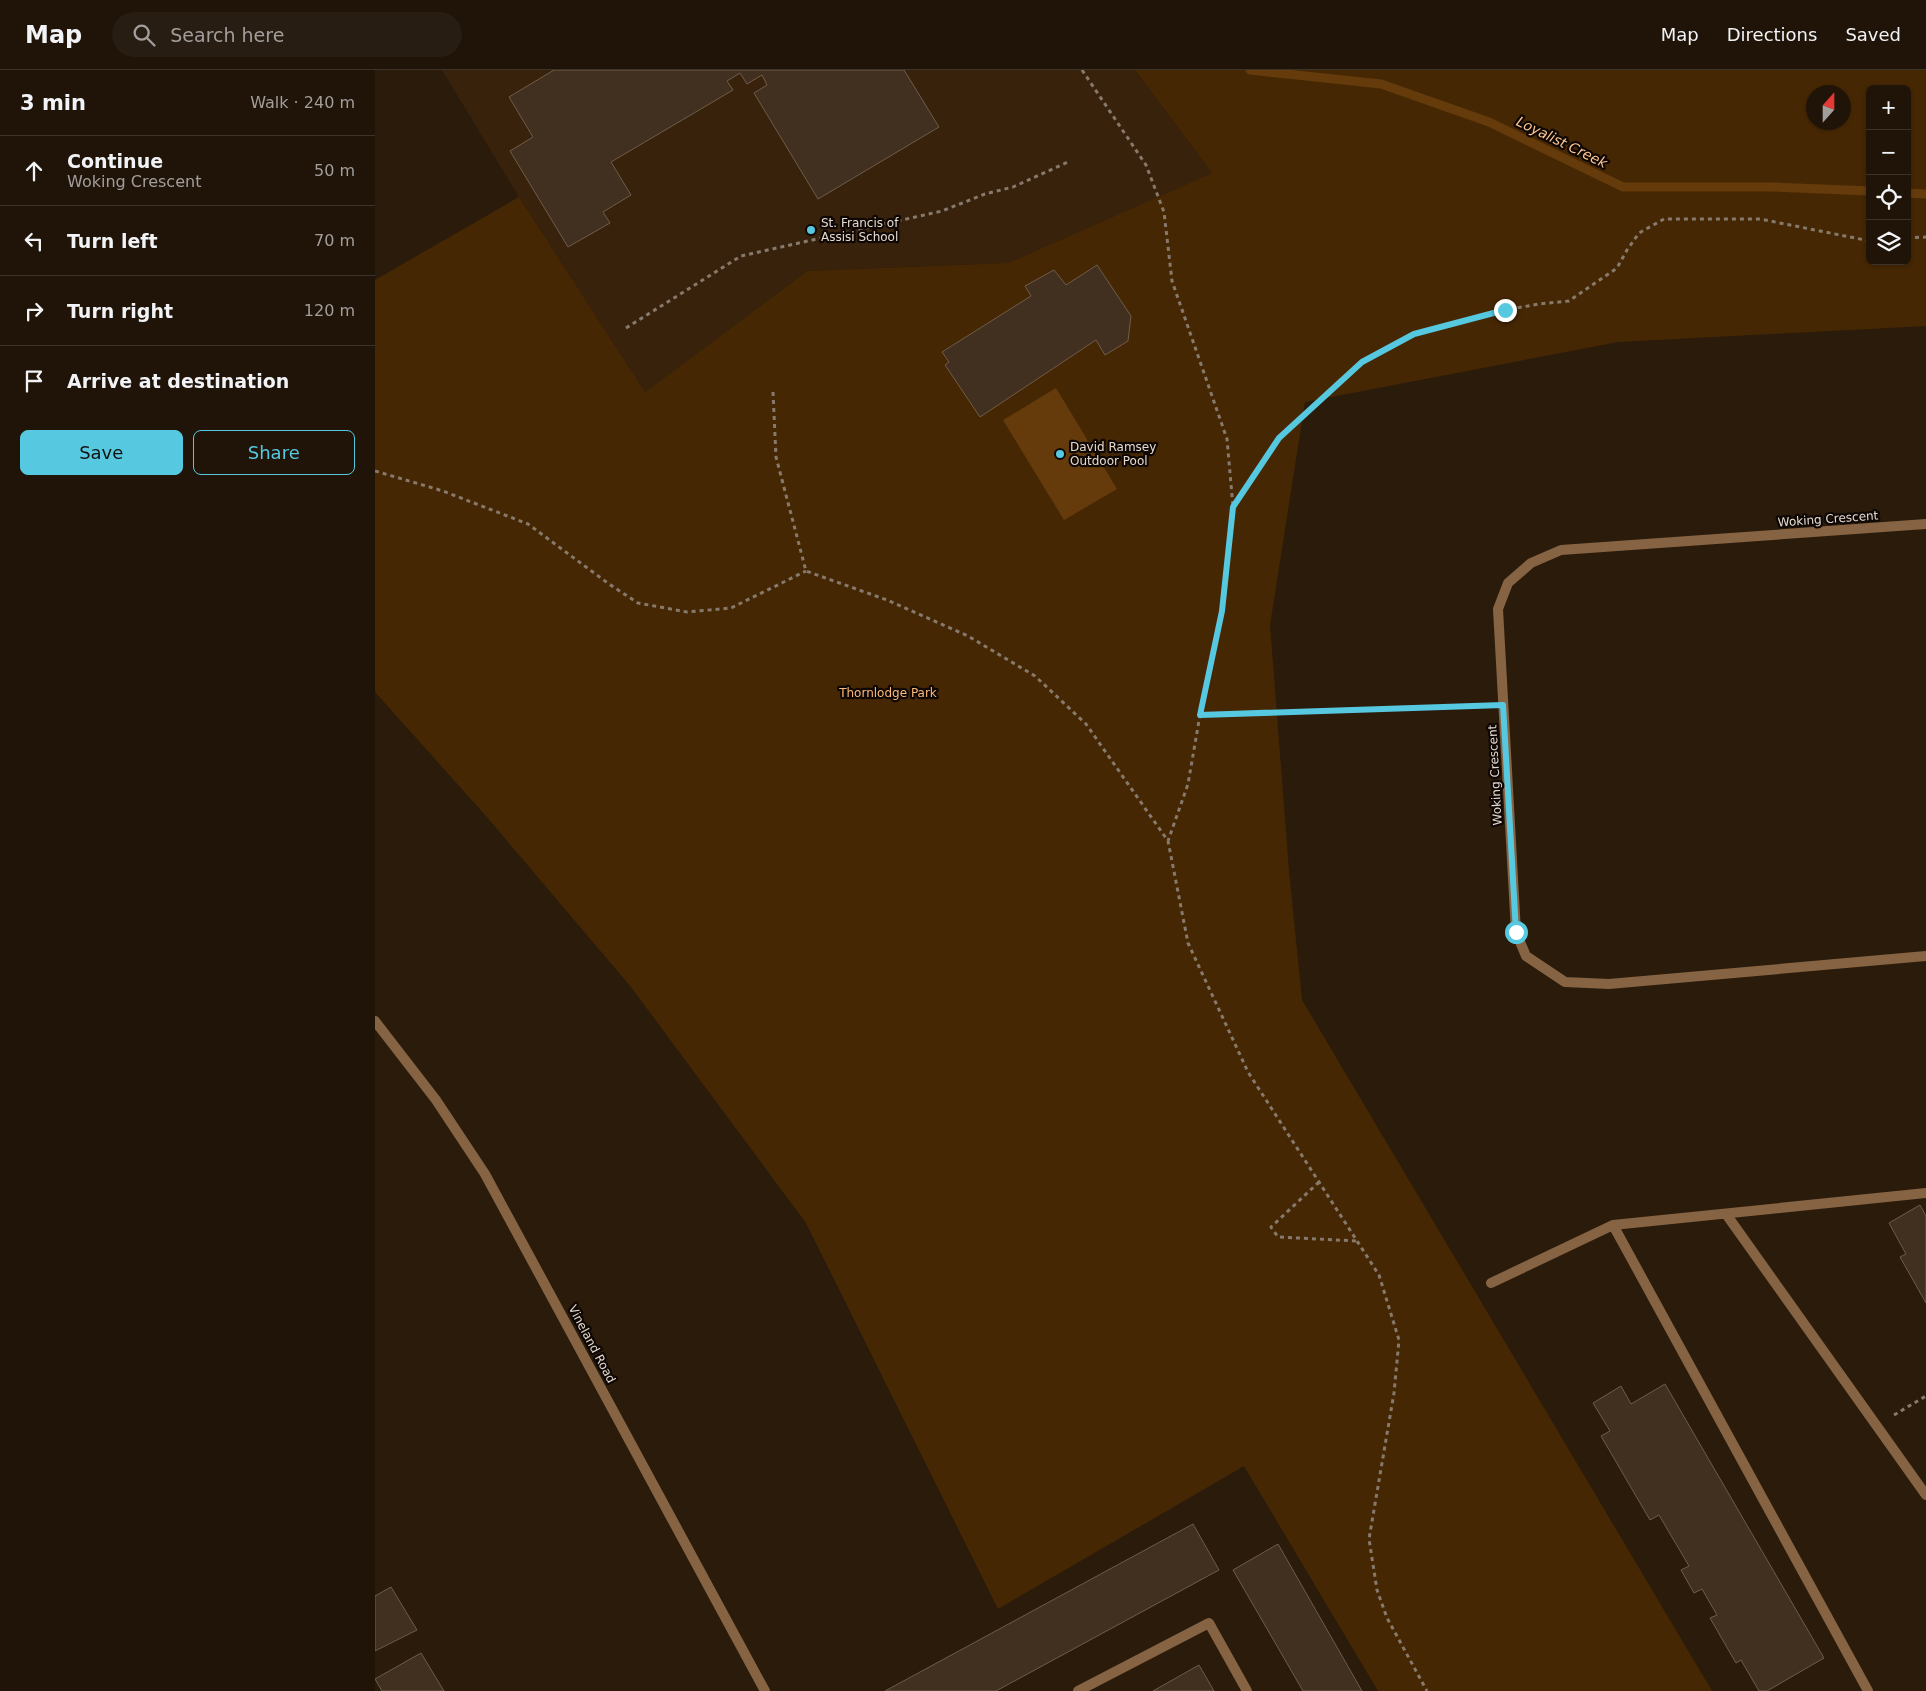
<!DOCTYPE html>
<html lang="en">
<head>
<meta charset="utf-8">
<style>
	:root { --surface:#201408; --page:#281d12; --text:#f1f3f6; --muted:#a29e9c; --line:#3d3329; --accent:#56c9e1 }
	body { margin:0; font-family:"DejaVu Sans",sans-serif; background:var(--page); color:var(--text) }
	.controls { position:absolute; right:15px; top:15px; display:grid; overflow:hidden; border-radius:8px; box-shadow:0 1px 4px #0004 }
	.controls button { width:45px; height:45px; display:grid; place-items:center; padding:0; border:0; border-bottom:1px solid var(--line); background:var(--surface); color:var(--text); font:25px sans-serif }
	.compass { position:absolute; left:1431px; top:15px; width:45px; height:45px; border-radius:50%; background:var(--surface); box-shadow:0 1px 4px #0004; rotate:21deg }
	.stop { position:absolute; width:15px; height:15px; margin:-11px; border:4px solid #56c9e1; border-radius:50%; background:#fff }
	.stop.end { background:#56c9e1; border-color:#fff; box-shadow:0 1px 5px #0008 }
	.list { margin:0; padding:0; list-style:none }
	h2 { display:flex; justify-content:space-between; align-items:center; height:65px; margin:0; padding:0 20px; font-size:21px }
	h2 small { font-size:16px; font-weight:400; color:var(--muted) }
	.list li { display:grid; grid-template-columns:32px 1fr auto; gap:15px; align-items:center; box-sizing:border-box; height:70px; padding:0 20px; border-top:1px solid var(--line) }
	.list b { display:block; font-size:19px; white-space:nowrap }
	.list p { margin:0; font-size:16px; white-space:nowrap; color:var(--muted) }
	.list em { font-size:16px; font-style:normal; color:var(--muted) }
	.actions { display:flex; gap:10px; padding:15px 20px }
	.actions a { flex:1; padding:11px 0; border:1px solid var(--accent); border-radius:8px; text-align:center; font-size:18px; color:var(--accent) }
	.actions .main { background:var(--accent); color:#111 }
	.icon { flex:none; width:28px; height:28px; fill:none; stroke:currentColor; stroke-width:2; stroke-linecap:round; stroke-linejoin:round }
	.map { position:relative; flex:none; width:1551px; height:1621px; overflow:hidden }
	header { display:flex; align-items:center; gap:30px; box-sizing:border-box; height:70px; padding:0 25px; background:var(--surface); border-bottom:1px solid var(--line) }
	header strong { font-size:24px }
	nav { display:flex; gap:28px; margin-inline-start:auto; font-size:18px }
	.search { width:350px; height:45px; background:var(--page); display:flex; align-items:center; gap:12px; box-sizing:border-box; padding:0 18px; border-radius:28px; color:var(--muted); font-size:19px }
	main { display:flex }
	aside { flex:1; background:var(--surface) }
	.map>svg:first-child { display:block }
	.built { fill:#38220c }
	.green { fill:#462704; fill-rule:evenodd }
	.water { fill:#653b0b }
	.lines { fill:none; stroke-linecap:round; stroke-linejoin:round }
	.stream { stroke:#653b0b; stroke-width:9 }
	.building { fill:#41301f; stroke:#6f5c4a }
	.path { stroke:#877a6c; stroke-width:3; stroke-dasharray:4 4; stroke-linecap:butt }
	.service { stroke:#856343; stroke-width:10 }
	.minor { stroke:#856343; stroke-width:10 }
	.route { stroke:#56c9e1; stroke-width:6 }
	.poi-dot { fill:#56c9e1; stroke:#0e0703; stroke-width:2 }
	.labels { text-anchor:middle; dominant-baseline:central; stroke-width:4.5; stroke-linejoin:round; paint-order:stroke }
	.poi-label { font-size:12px; fill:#e5dad0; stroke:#0e0703; text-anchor:start }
	.street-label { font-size:12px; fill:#e5dad0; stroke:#0e0703 }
	.park-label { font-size:12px; fill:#fdb979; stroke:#0e0703 }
	.water-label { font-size:14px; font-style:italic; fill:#fcc593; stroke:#0e0703 }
</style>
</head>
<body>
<header>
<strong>Map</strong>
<div class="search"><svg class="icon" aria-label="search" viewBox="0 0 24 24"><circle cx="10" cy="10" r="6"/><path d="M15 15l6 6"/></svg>Search here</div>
<nav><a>Map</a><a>Directions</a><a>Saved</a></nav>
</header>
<main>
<aside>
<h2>3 min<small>Walk · 240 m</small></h2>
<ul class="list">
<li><svg class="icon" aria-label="ahead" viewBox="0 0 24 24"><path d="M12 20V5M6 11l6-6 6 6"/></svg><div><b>Continue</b><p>Woking Crescent</p></div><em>50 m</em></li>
<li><svg class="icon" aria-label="left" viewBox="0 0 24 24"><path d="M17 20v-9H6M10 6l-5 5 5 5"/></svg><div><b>Turn left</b></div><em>70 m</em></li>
<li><svg class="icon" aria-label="right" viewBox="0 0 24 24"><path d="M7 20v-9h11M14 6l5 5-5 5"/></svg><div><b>Turn right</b></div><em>120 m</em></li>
<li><svg class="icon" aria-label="arrive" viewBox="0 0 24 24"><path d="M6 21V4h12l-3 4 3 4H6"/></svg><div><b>Arrive at destination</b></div></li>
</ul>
<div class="actions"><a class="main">Save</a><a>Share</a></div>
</aside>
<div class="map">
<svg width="1551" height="1621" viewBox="0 0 1551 1621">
	<rect width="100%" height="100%" fill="#2b1b0b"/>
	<path class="built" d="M67,0H760L837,103L633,193L432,201L270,322L144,127Z"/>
	<path class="green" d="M760,0H1551V256L1243,272L930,332L895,555L914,801L927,930L1337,1621H1003L869,1396L623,1539L431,1153L256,917L111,746L0,622V210L144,127L270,322L432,201L633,193L837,103ZM1495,19H1532V191H1495ZM1438,22H1468V52H1438Z"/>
	<path class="water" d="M681,318L742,419L689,450L628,350Z"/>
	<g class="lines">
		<path class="stream" d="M875,0L1006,14L1114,52L1248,117H1398L1495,121
			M1532,123L1551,124"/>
	</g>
	<path class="building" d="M179,0H529L564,57L443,129L379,23L392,15L387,5L372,14L365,3L352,11L358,20L236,92L256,125L228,142L235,153L193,177L135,81L158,67L134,27Z
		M722,195L756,246L753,271L730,285L721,270L605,347L570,295L574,292L567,282L656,226L650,216L679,200L691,215Z
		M1545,1135L1551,1146V1233L1525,1187L1531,1184L1514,1153Z
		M1290,1314L1449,1588L1392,1621H1384L1366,1590L1361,1593L1335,1548L1342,1545L1327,1519L1319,1523L1306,1500L1314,1496L1284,1445L1275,1450L1226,1366L1235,1361L1218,1333L1246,1316L1256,1334Z
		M818,1454L844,1500L621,1621H510Z
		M903,1474L987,1621H928L858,1500Z
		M16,1517L42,1560L0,1581V1526Z
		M46,1583L69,1621H7L0,1609Z
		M824,1595L839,1621H778Z"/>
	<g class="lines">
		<path class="path" d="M707,0L771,95L789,142L797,211L852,369L858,437L847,541L825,645L813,714L793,771
			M1532,168L1551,167
			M251,258L366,186L567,141L610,124L638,117L693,92
			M398,322L401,387L431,501L512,530L593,566L660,606L711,654L793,771L813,873L873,1002L1004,1205L1024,1270L1019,1323L994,1469L1002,1520L1012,1548L1052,1621
			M0,401L68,421L153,454L234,514L263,533L312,542L356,538L431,501
			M859,436L904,369L987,292L1039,264L1130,240L1164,234L1194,231L1242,198L1252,180L1264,163L1289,149H1385L1495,171
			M825,645L1109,636
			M944,1112L896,1157L903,1167L982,1171
			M1519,1345L1551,1326"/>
		<path class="service" d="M1351,1144L1551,1425
			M1238,1155L1493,1621
			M1116,1213L1238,1155L1551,1123
			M703,1621L834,1553L872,1621"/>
		<path class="minor" d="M1551,454L1186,480L1156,493L1133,513L1123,539L1141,862L1151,886L1190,912L1234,914L1551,886
			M0,951L61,1030L110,1104L390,1621"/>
	</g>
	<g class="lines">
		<path class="route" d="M1130,240L1039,264L987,292L904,368L858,437L847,541L825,645L1128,635L1141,862"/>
	</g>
	<g class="poi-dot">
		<circle cx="436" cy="160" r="5"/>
		<circle cx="685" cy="384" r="5"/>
	</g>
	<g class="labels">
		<g class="poi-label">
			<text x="446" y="153">St. Francis of<tspan x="446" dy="14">Assisi School</tspan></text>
			<text x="695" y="377">David Ramsey<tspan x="695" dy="14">Outdoor Pool</tspan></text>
		</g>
		<g class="street-label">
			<text transform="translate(1453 449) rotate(-4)">Woking Crescent</text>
			<text transform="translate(1120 705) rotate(-93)">Woking Crescent</text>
			<text transform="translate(217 1274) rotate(62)">Vineland Road</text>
		</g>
		<g class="park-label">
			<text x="513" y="623">Thornlodge Park</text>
		</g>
		<g class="water-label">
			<text transform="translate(1187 72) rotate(26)">Loyalist Creek</text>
		</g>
	</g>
</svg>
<div class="controls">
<button>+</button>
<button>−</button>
<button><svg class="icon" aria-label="locate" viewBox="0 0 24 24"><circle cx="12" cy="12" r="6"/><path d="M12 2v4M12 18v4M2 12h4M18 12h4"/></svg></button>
<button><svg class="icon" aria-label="layers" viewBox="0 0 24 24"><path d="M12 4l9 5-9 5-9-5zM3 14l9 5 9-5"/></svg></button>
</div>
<svg class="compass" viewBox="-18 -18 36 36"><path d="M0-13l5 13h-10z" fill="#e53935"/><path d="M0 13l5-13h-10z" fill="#a29e9c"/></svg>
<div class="stop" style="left:1141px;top:862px"></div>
<div class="stop end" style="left:1130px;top:240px"></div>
</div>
</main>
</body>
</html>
